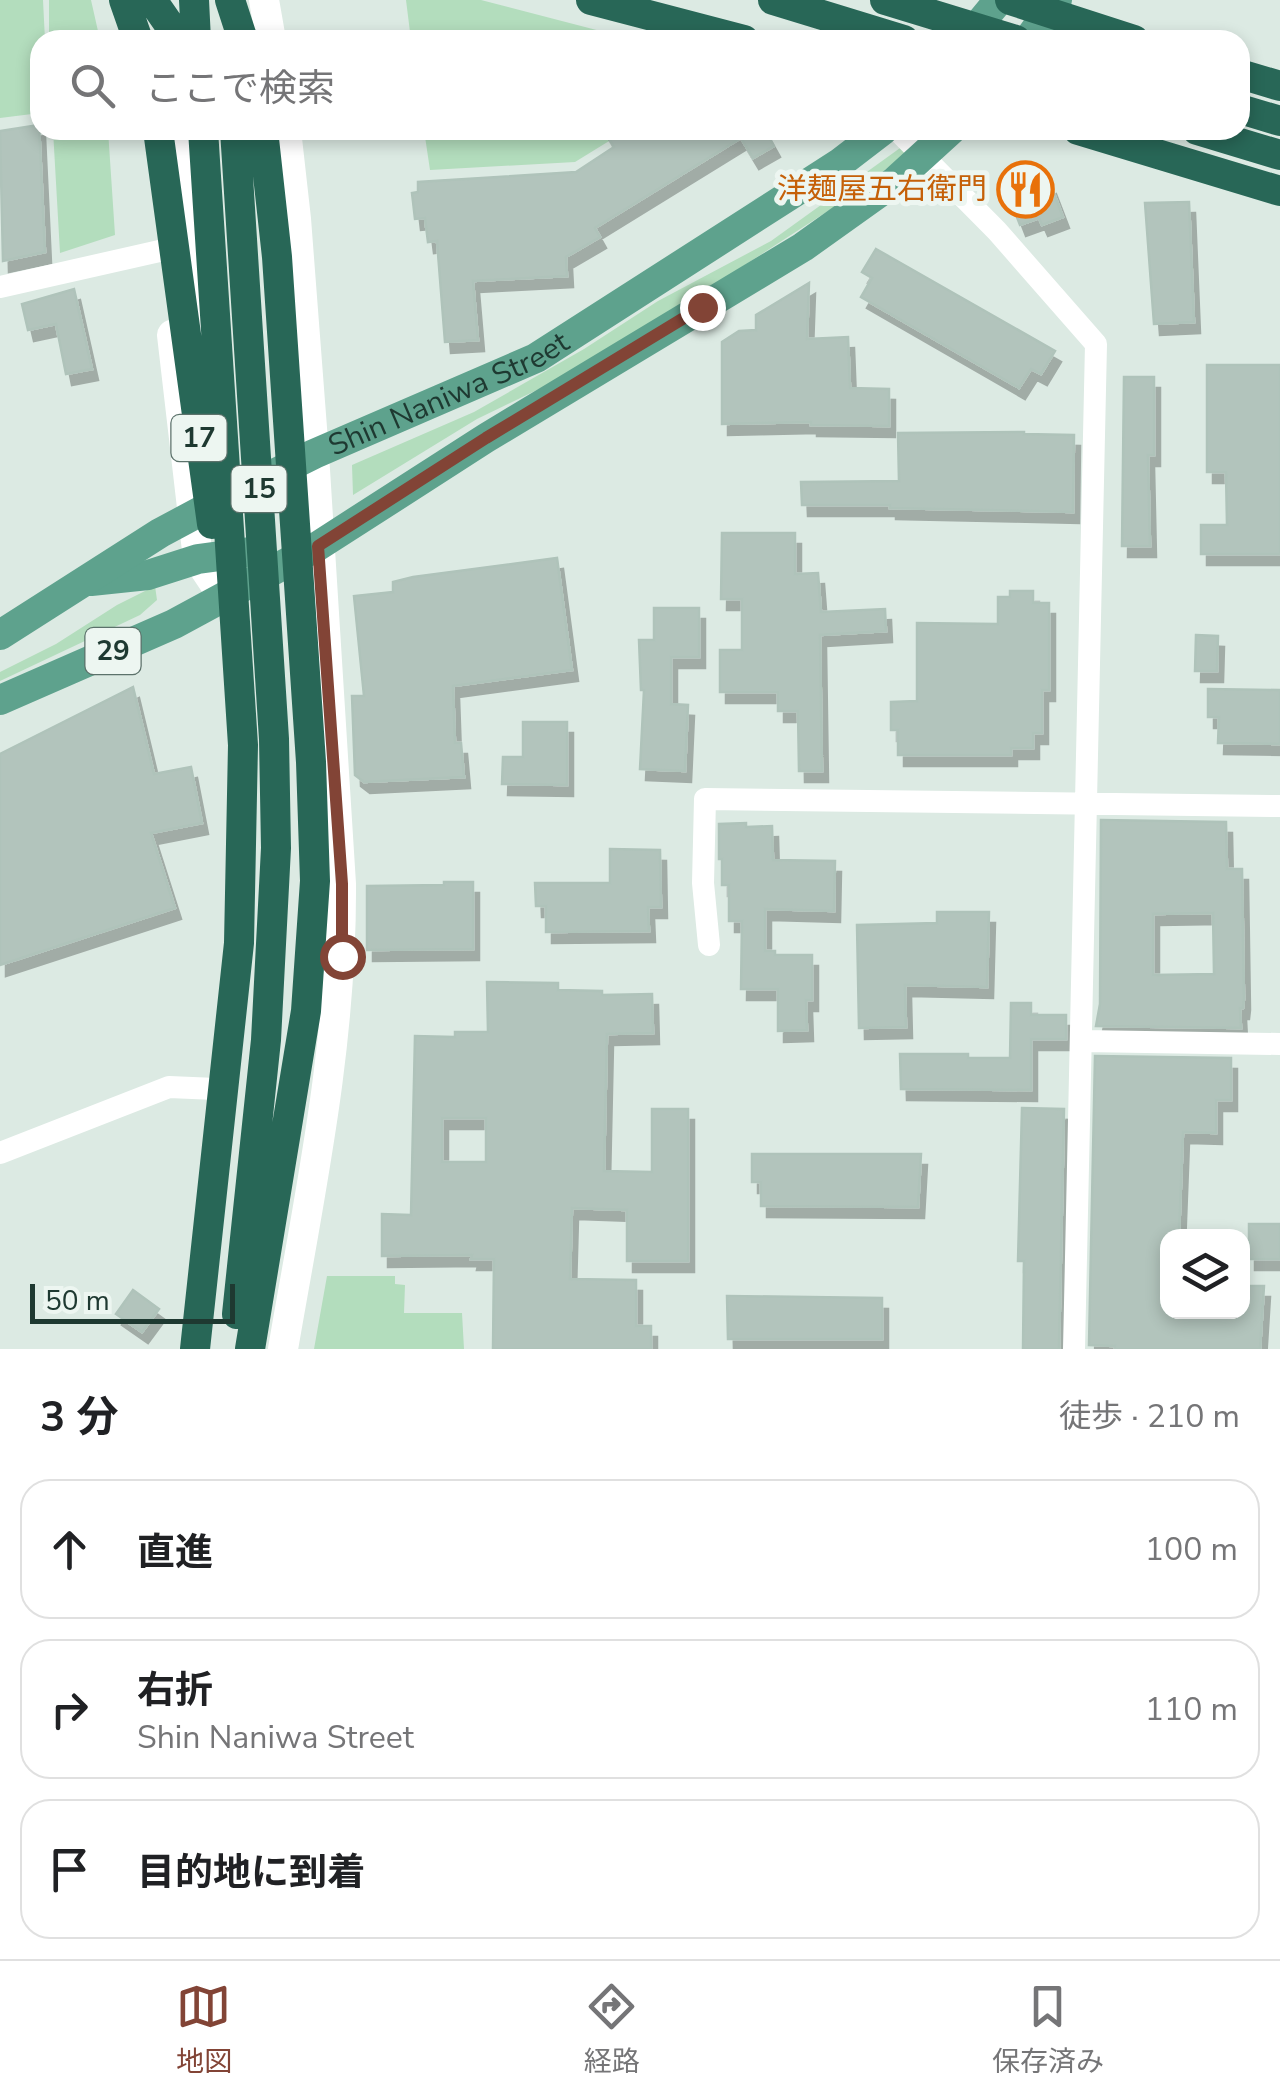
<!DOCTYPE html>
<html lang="ja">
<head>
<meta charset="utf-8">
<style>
	:root { --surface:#fff; --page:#f6f6f6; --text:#202124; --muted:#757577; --line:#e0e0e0; --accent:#824436 }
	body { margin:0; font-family:"Nunito Sans","Noto Sans JP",sans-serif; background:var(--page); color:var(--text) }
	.controls { position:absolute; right:30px; bottom:30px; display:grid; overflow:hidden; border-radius:20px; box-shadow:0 5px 15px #0003 }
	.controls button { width:90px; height:90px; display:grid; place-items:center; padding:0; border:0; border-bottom:2px solid var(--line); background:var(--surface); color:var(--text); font:50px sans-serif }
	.scale { position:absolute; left:30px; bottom:25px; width:205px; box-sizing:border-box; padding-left:10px; border:5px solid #1e3931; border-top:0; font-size:28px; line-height:35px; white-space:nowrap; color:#1e3931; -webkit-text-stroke:8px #edf6f1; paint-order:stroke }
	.stop { position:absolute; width:30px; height:30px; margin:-22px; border:8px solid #824436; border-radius:50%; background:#fff }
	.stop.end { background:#824436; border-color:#fff; box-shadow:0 2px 10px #0008 }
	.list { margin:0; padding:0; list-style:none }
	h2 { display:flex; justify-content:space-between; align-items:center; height:130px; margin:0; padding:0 40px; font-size:42px }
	h2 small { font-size:32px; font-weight:400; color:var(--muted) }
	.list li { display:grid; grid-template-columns:65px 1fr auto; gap:30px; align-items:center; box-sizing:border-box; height:140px; margin:0 20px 20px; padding:0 20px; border:2px solid var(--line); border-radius:30px }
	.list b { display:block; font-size:38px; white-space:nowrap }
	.list p { margin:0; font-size:32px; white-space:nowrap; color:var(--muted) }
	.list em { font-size:32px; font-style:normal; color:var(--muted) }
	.icon { flex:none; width:55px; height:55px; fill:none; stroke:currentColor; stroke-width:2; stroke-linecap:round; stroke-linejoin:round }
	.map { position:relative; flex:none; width:1280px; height:1349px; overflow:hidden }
	.search { position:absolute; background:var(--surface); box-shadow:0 5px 15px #0003; left:30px; right:30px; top:30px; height:110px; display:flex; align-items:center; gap:25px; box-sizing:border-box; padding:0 35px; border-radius:30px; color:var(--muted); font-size:38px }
	.sheet { height:610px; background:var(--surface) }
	nav { display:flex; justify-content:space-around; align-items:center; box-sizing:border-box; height:140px; border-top:2px solid var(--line); background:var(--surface); font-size:28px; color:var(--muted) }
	nav a { display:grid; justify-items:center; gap:5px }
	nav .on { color:var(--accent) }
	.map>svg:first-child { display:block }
	.green { fill:#b3ddbd }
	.building { fill:#b2c4bc; stroke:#afc3ba; stroke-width:2.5; fill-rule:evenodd; filter:url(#shadow) }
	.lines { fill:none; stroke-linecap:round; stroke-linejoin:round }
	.street { stroke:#fff; stroke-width:22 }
	.secondary { stroke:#fff; stroke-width:30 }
	.primary { stroke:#5ea28d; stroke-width:30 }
	.highway { stroke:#286757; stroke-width:30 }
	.route { stroke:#824436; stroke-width:12 }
	.labels { text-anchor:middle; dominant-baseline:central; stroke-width:10; stroke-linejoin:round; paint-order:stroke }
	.shield { fill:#edf6f1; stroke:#5c726b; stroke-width:2.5 }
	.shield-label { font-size:28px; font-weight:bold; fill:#1e3931 }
	.food-label { font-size:30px; fill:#c56008; stroke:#edf6f1; text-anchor:end }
	.street-label { font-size:30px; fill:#1e3931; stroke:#edf6f1 }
</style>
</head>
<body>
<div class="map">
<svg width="1280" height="1349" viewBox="0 0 1280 1349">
	<defs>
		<filter id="shadow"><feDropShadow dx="6" dy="11" stdDeviation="0" flood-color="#0004"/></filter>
	</defs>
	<rect width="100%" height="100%" fill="#dceae3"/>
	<path class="green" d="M0,0H43L45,40H40V113L0,118Z
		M49,0H91L100,40H49Z
		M406,0H481L635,40H411Z
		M53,130H108L115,235L60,253Z
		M424,130H627L575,162L430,170Z
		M907,143L915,147L848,198L683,305L568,375L477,419L353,495L352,465L474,412L584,349L658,301L771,241Z
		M155,586L157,600L140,615L0,681V672L56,644L117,605Z
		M327,1276H395V1284L405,1285L404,1313H462L464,1349H314Z"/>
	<path class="building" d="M39,125L45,252L3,261L0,131Z
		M604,130H765L774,146L753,158L741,138L595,228L600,237L566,257L567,276L473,281L478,340L445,342L437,241L428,242L425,218L415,219L412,193L418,192V182L576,172L614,147Z
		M1031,165L1039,187L1050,183L1063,217L1042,225L1039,218L1020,225L1001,176Z
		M1189,202L1194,322L1154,324L1145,203Z
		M876,249L1055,351L1041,374L1031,369L1019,388L861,297L872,278L862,272Z
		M809,283L807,339L848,337L850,388L889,389V426L811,425V422L722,424V342L739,331L756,330V315Z
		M74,289L92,369L66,374L56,324L28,330L22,304Z
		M1207,365H1280V554H1201V525H1227L1226,472H1207Z
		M1124,377H1154V455H1148L1150,546H1122Z
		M1024,432V434L1074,435L1073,512L890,508V505H802L801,482L899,481L898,433Z
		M722,533H795V574L818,573L821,612L885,609L886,631L820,635L822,771H799L798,711H778V692H720V650H742V599H721Z
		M557,558L572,670L453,686L455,743H461L464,777L364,782L355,775L352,696H364L354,596L393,592V582L413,577Z
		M1010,591H1033V603H1049V690H1042V733H1033V748H1011V755H898V730H891V702L917,701V623L998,624V597H1010Z
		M654,608H699V657H671V704L688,705L685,771L640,769L644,690H641L639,640H654Z
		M1196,635L1218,636L1217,671H1195Z
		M133,687L154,774L191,767L202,823L151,833L175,908L0,965V754Z
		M1208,689L1280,690V744L1218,743L1219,717H1208Z
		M523,722H567V785L502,784L503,757H523Z
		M1101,820L1226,822L1227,869H1242L1244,999L1243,1008H1240L1241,1028L1096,1026L1100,1004ZM1213,913L1214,974L1153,975V914Z
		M746,823V827L772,826L773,860L835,861L834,911L765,909V951H775V955H812V1000H806L807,1030L778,1031V989H741L742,921H729V885H722V859H719V824Z
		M610,849L660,850L661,907H648L649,931L546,932V906H536L535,883H610Z
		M444,882H473V949L367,950V886L444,885Z
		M937,912H989L987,987L905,985L906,1027L859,1028L857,925L937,923Z
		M487,982L558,983V990L602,991V995L652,994L653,1033L607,1034L604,1171L652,1172V1109H688V1261H627V1210L572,1208L570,1279L636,1280V1326H651V1349H493L494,1259H471L472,1255L382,1256V1214L411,1215L415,1036L455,1037V1032H488ZM442,1118H486V1162H442Z
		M1011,1003H1031V1015H1066V1039H1031V1090L901,1089L900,1054H968V1058H1010Z
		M1095,1056L1231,1058V1100H1216V1133L1183,1132L1179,1236H1168V1312H1242V1286H1264L1260,1349H1115V1346L1089,1345Z
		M1022,1108L1064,1109L1059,1349H1023L1024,1261H1018Z
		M752,1154H921L918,1207L761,1206V1182H752Z
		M1249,1224H1280V1259H1249Z
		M133,1290L159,1309L142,1332L116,1314Z
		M727,1296L882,1298V1339H728Z"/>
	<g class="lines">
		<path class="street" d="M897,130L997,231L1096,344L1074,1349
			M0,287L186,245
			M709,945L703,883L705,799L1280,806
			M1083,1041L1280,1044
			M0,1153L169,1087L216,1089"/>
		<path class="secondary" d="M264,0L271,40
			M182,130L198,321
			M172,335L198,559L224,598
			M283,1349C310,1192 342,1045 341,884L314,454L296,219L286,130"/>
		<g class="primary">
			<path d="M966,40L999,0"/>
			<path d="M1028,40L1057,0"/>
			<path d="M91,581L148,575L198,559L257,551"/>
			<path id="s1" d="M0,635L160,533L216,503L314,454L536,358L840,163L883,130"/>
			<path d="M0,700L174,624L318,546L486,438L803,247L894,182L951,130"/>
		</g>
		<path class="highway" d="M124,0L138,40
			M152,0L175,33
			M194,0L196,40
			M230,0L243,40
			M591,0L744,40
			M773,0L904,40
			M885,0L1016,40
			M1010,0L1134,40
			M1240,74L1280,86
			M1240,109L1280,121
			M158,130L212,524
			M235,130L274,739L276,848L266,1040L237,1314
			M1078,130L1280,191
			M1197,130L1280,155
			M195,1349L239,943L243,745L203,130
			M250,1349L306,1011L315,881L311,762L277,257L263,130"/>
	</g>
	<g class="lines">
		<path class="route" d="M342,956V884L318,546L486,438L702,307"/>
	</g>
	<defs>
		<symbol id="restaurant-ring" viewBox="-11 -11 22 22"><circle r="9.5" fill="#edf6f1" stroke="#e8710a" stroke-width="1.5"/><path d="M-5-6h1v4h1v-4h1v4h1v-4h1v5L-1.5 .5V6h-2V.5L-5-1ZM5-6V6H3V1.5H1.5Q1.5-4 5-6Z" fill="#e8710a"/></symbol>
	</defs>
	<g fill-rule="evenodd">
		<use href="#restaurant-ring" x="994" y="158" width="63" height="63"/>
	</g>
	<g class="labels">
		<g class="shield">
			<rect x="171.5" y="415" width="55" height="46" rx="8"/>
			<rect x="231.5" y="466" width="55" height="46" rx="8"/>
			<rect x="85.5" y="628" width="55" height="46" rx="8"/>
		</g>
		<g class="shield-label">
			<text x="199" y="438">17</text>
			<text x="259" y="489">15</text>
			<text x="113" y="651">29</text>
		</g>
		<g class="food-label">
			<text x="987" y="189">洋麺屋五右衛門</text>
		</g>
		<g class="street-label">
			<text stroke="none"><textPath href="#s1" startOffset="510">Shin Naniwa Street</textPath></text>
		</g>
	</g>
</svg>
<div class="controls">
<button><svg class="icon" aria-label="layers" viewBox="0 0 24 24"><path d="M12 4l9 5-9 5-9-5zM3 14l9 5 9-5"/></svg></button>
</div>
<div class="scale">50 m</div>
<div class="stop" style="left:342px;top:956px"></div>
<div class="stop end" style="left:702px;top:307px"></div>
<div class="search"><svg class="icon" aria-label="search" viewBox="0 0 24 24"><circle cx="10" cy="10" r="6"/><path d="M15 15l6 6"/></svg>ここで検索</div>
</div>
<section class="sheet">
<h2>3 分<small>徒歩 · 210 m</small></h2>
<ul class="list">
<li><svg class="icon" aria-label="ahead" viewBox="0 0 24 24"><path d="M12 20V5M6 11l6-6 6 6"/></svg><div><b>直進</b></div><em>100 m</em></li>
<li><svg class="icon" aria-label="right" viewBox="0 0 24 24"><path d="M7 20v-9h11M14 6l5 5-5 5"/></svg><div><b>右折</b><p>Shin Naniwa Street</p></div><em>110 m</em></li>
<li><svg class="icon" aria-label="arrive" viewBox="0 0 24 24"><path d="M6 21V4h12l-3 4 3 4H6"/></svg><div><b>目的地に到着</b></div></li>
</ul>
</section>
<nav>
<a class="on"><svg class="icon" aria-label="map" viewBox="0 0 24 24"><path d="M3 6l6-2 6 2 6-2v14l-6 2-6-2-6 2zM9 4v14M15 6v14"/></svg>地図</a>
<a><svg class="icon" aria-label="directions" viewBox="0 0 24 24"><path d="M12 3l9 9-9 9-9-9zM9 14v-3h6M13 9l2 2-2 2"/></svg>経路</a>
<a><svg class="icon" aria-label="saved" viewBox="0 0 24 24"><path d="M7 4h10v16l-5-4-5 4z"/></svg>保存済み</a>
</nav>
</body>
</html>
